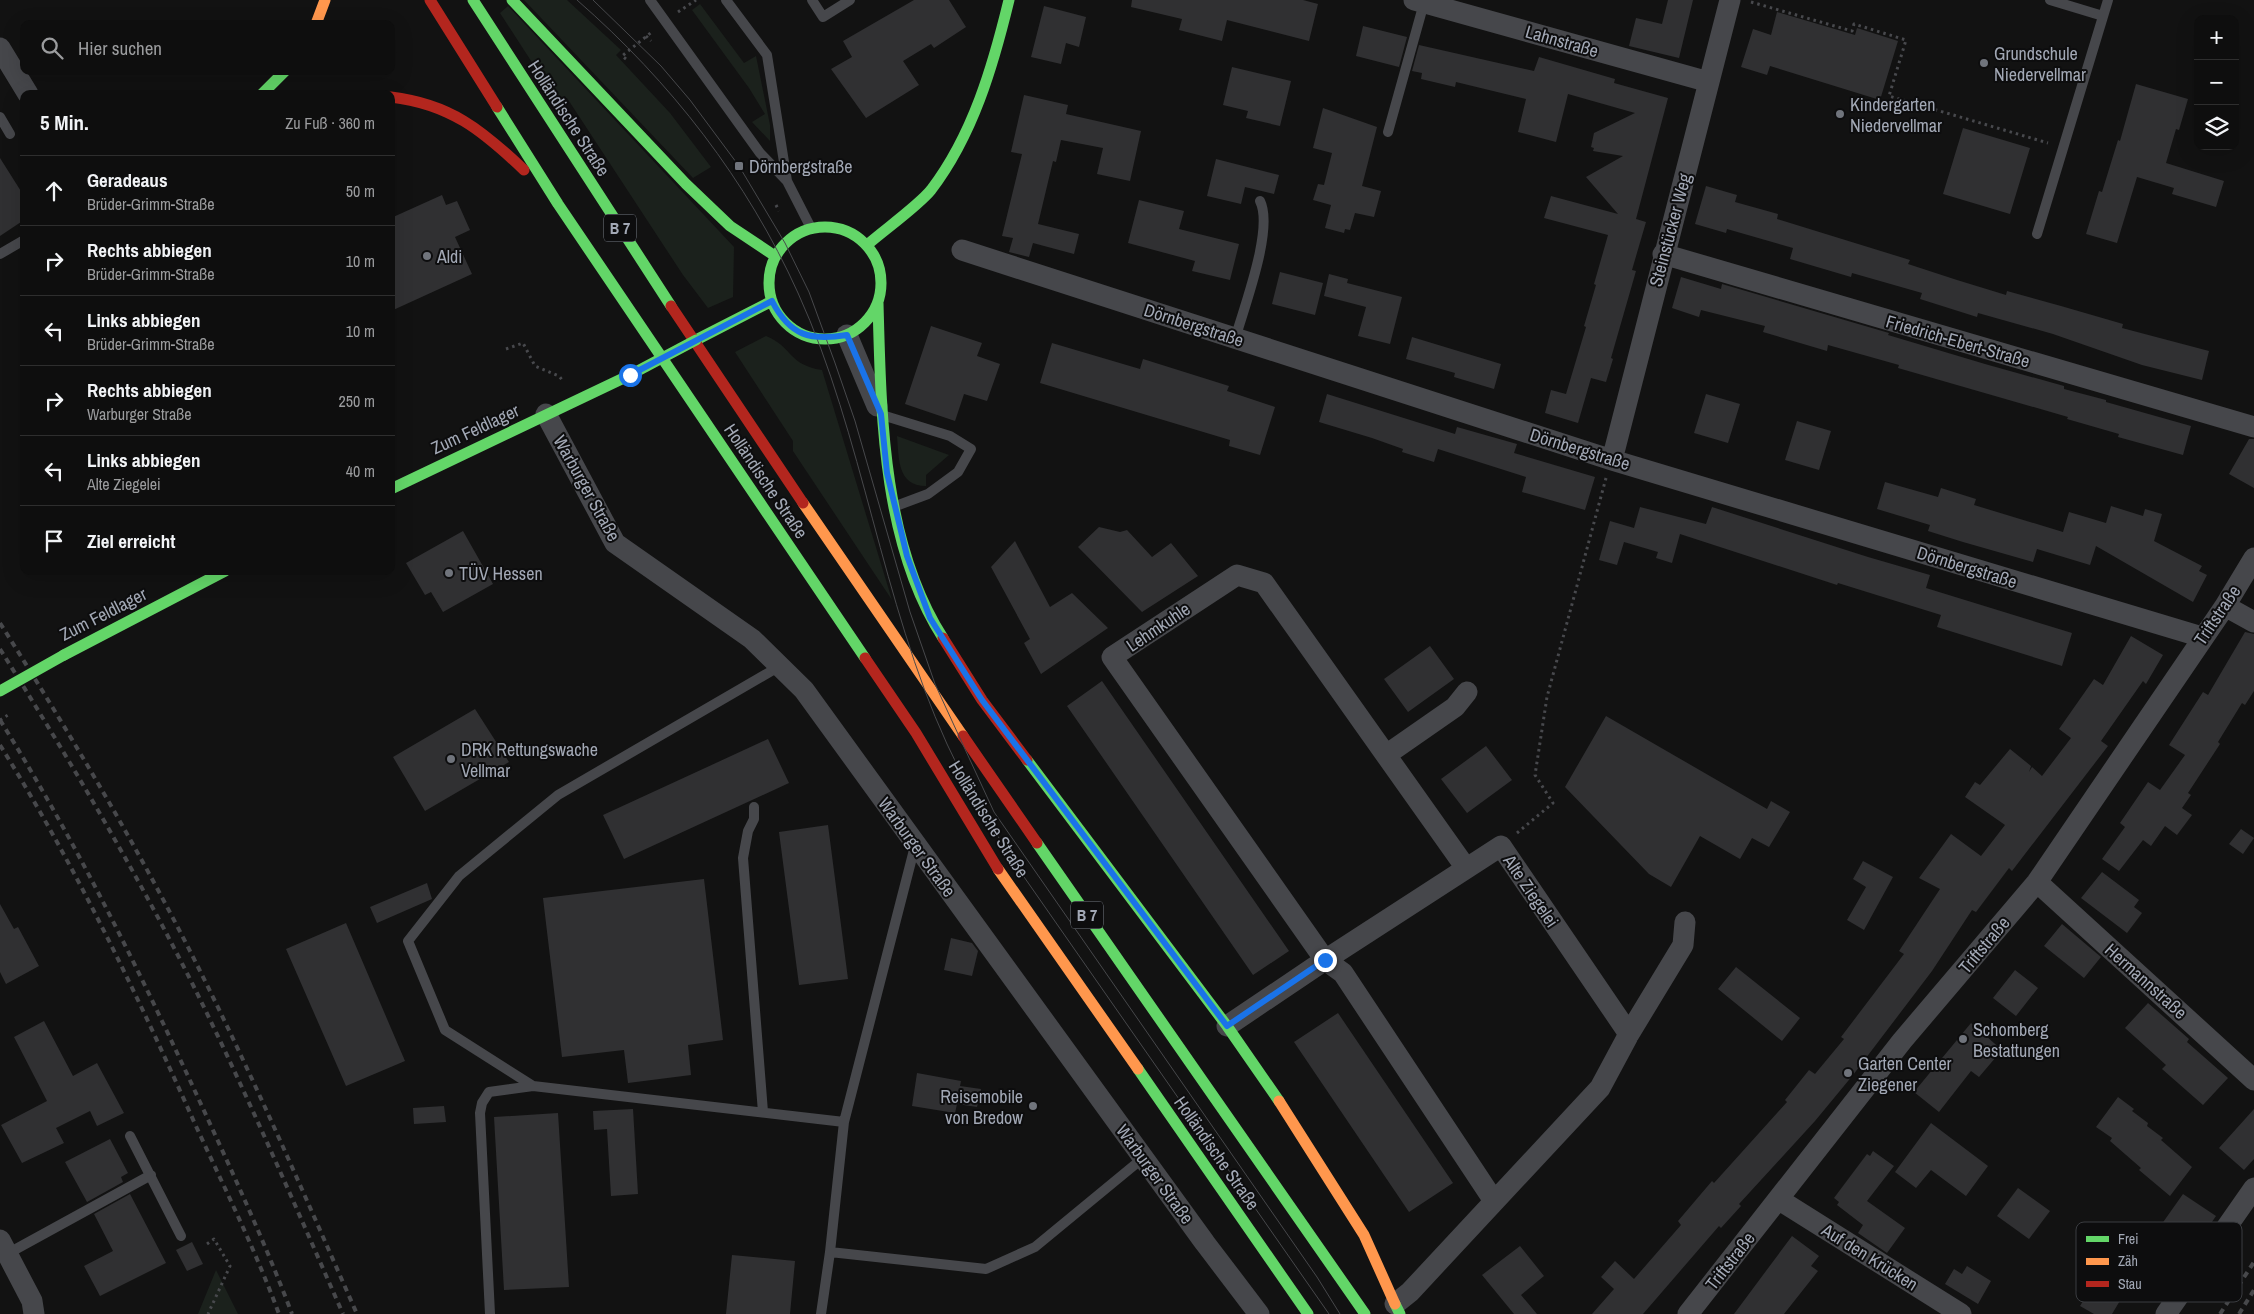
<!DOCTYPE html>
<html lang="de">
<head>
<meta charset="utf-8">
<style>
	:root { --surface:#0e0e0e; --page:#1c1c1c; --text:#f1f3f6; --muted:#9b9c9e; --line:#2e2e2e }
	body { margin:0; font-family:"Archivo Narrow",sans-serif; background:var(--page); color:var(--text) }
	.controls { position:absolute; right:15px; top:15px; display:grid; overflow:hidden; border-radius:10px; box-shadow:0 5px 20px #0002 }
	.controls button { width:45px; height:45px; display:grid; place-items:center; padding:0; border:0; border-bottom:1px solid var(--line); background:var(--surface); color:var(--text); font:25px sans-serif }
	.stop { position:absolute; width:15px; height:15px; margin:-11px; border:4px solid #1a73e8; border-radius:50%; background:#fff }
	.stop.end { background:#1a73e8; border-color:#fff; box-shadow:0 1px 5px #0008 }
	.list { margin:0; padding:0; list-style:none }
	h2 { display:flex; justify-content:space-between; align-items:center; height:65px; margin:0; padding:0 20px; font-size:21px }
	h2 small { font-size:16px; font-weight:400; color:var(--muted) }
	.list li { display:grid; grid-template-columns:32px 1fr auto; gap:15px; align-items:center; box-sizing:border-box; height:70px; padding:0 20px; border-top:1px solid var(--line) }
	.list b { display:block; font-size:19px; white-space:nowrap }
	.list p { margin:0; font-size:16px; white-space:nowrap; color:var(--muted) }
	.list em { font-size:16px; font-style:normal; color:var(--muted) }
	.icon { flex:none; width:28px; height:28px; fill:none; stroke:currentColor; stroke-width:2; stroke-linecap:round; stroke-linejoin:round }
	.map { position:relative; flex:none; width:2254px; height:1314px; overflow:hidden }
	.search { position:absolute; background:var(--surface); box-shadow:0 5px 20px #0002; left:20px; top:20px; width:375px; height:55px; display:flex; align-items:center; gap:12px; box-sizing:border-box; padding:0 18px; border-radius:10px; color:var(--muted); font-size:19px }
	.panel { position:absolute; background:var(--surface); box-shadow:0 5px 20px #0002; left:20px; top:90px; width:375px; height:485px; border-radius:10px }
	.map>svg:first-child { display:block }
	.green { fill:#1b211c }
	.building { fill:#303032 }
	.lines { fill:none; stroke-linecap:round; stroke-linejoin:round }
	.path { stroke:#48494d; stroke-width:3; stroke-dasharray:2.5 4; stroke-linecap:butt }
	.lane { stroke:#46474b; stroke-width:10 }
	.street { stroke:#46474b; stroke-width:21 }
	.fast { stroke:#63d668; stroke-width:11 }
	.slow { stroke:#ff974d; stroke-width:11 }
	.jam { stroke:#b3261e; stroke-width:11 }
	.tram { stroke:#47484b; stroke-width:1 }
	.rail { stroke:#47484b; stroke-width:4; stroke-dasharray:6 5; stroke-linecap:butt }
	.path-bridge { stroke:#48494d; stroke-width:3; stroke-dasharray:2.5 4; stroke-linecap:butt }
	.fast-bridge { stroke:#63d668; stroke-width:11 }
	.route { stroke:#1a73e8; stroke-width:6 }
	.poi-dot { fill:#70747c; stroke:#0d0d0e; stroke-width:2 }
	.labels { text-anchor:middle; dominant-baseline:central; stroke-width:4; stroke-linejoin:round; paint-order:stroke }
	.shield { fill:#0d0d0e; stroke:#757a83; stroke-width:1 }
	.shield-label { font-size:16px; font-weight:bold; fill:#a2a8b5 }
	.street-label { font-size:18px; fill:#a2a8b5; stroke:#0d0d0e }
	.poi-label { font-size:18px; fill:#a2a8b5; stroke:#0d0d0e; text-anchor:start }
	.key { fill:#0d0d0e; stroke:#3a3c40; stroke-width:1 }
	.key-label { font-size:14px; fill:#a2a8b5 }
</style>
</head>
<body>
<div class="map">
<svg width="2254" height="1314" viewBox="0 0 2254 1314">
	<rect width="100%" height="100%" fill="#121212"/>
	<path class="green" d="M524,0H567L621,50L616,55L670,113L711,167L693,178Z
		M700,4L744,63L756,56L770,125V141L752,122L765,114L749,88L692,10Z
		M508,6L734,247L733,297L708,308L683,275L567,98H555L500,13Z
		M766,336C792,346 788,365 822,370L892,600L793,451V441L735,352Z
		M897,436L949,455L926,475V486C897,486 899,458 897,436Z
		M216,1270L238,1314H198Z"/>
	<path class="building" d="M914,0H949L966,27L934,48L931,44L903,61L919,85L866,118L831,69L852,57L843,41Z
		M1132,0H1303L1318,4L1309,41L1227,20L1222,41L1179,30L1182,19L1131,7Z
		M1668,0H1693L1679,58L1629,46L1636,18L1662,24Z
		M1044,6L1086,17L1079,47L1066,43L1061,64L1031,57Z
		M1777,12L1855,35L1857,28L1898,41L1880,100L1770,66L1767,75L1741,67L1753,29L1771,35Z
		M1363,26L1407,37L1399,67L1356,56Z
		M1419,45L1534,71L1539,57L1615,79L1614,83L1668,98L1636,219L1646,222L1632,270L1636,271L1611,358L1613,359L1606,382L1591,378L1578,423L1545,413L1551,390L1566,394L1586,327L1584,326L1596,285L1594,284L1608,235L1544,218L1551,196L1618,214L1586,177L1623,156L1593,151L1594,148L1591,147L1594,133L1635,113L1568,94L1556,142L1518,132L1526,99L1456,82L1455,87L1421,79L1422,73L1412,71Z
		M1232,67L1291,81L1280,126L1246,118L1248,111L1223,105Z
		M2136,84L2188,99L2179,130L2176,129L2166,163L2224,181L2216,207L2172,194L2174,188L2137,177L2117,243L2086,234L2099,191L2102,192L2118,140L2120,141Z
		M1024,95L1068,105L1066,114L1141,131L1130,181L1097,174L1103,148L1061,140L1056,162L1053,161L1038,224L1079,234L1074,254L1033,243L1029,257L1009,252L1013,238L1002,236L1022,154L1011,152Z
		M1323,108L1377,127L1362,186L1381,191L1374,217L1355,213L1350,230L1345,229L1344,233L1325,228L1331,205L1313,200L1318,184L1324,185L1332,153L1313,148Z
		M1963,128L2030,148L2010,214L1943,194Z
		M0,158L24,196V220L0,236Z
		M1216,159L1279,175L1274,194L1245,187L1241,204L1207,196Z
		M1706,186L1737,195L1735,202L1778,214L1777,219L1910,260L1908,264L1957,280L2006,295L2007,291L2061,306L2123,324L2122,328L2209,351L2202,380L2142,365L2053,334L1978,313L1977,317L1920,299L1922,293L1852,273L1851,277L1790,259L1793,248L1727,229L1726,233L1695,224Z
		M442,195L446,205L457,201L470,230L455,237L472,274L391,311V218Z
		M1139,200L1184,211L1179,229L1239,244L1230,280L1192,271L1195,261L1128,243Z
		M1280,272L1323,283L1315,315L1272,304Z
		M1329,274L1348,279L1347,283L1402,297L1390,344L1358,336L1366,307L1324,296Z
		M1681,277L1721,289L1722,284L1889,333L1888,335L1985,364L2064,386V389L2106,400V402L2191,426L2183,455L2118,437L2119,434L2067,419L2068,417L1898,368L1899,365L1828,345L1827,351L1763,332L1765,326L1701,310L1699,317L1672,308Z
		M931,326L982,343L977,356L1000,364L987,401L964,394L955,421L905,404Z
		M1412,337L1501,364L1494,389L1454,377L1455,373L1406,359Z
		M1052,343L1140,369L1143,359L1229,386L1227,391L1275,407L1260,455L1229,446L1230,440L1040,383Z
		M1327,394L1455,434L1457,427L1517,444L1514,453L1595,477L1585,510L1522,492L1526,477L1438,449L1434,462L1402,452L1403,449L1372,438L1319,422Z
		M1706,394L1740,404L1728,443L1694,433Z
		M1797,421L1831,431L1819,470L1785,460Z
		M2249,439H2254V488L2229,474Z
		M1885,482L1938,497L1941,488L1976,499L1974,505L2063,532L2069,512L2106,523L2111,506L2143,516L2145,509L2162,514L2154,541L2202,566L2199,571L2207,575L2193,602L2096,546L2090,565L2037,549L2033,562L1963,542L1928,531L1930,525L1877,509Z
		M1640,507L1706,524L1712,507L1868,557L1930,575L1926,588L2072,633L2062,666L1937,627L1941,615L1838,583L1837,585L1680,534L1672,563L1656,558L1658,552L1624,542L1617,565L1599,560L1610,521L1634,528Z
		M1099,527L1120,532L1127,530L1152,557L1171,543L1198,576L1142,612L1078,547Z
		M463,531L493,584L443,612L431,592L425,595L406,563Z
		M1015,541L1050,607L1072,593L1108,628L1041,674L1024,643L1030,639L991,567Z
		M2245,632L2254,634V691L2245,705L2242,703L2218,742L2220,744L2188,793L2191,795L2182,808L2192,815L2177,835L2165,826L2151,846L2143,840L2119,871L2102,859L2125,827L2120,823L2148,782L2160,790L2185,755L2169,745L2203,692L2208,695Z
		M2131,636L2163,655L2146,684L2143,681L2101,741L2108,746L2012,871L2009,868L1976,912L1972,910L1932,971L1853,1075L1815,1121L1739,1204L1741,1206L1721,1228L1719,1226L1643,1314H1592L1614,1289L1601,1277L1615,1261L1634,1279L1681,1225L1678,1221L1712,1181L1714,1183L1787,1102L1785,1100L1809,1070L1815,1074L1844,1039L1841,1037L1904,954L1899,951L1940,889L1919,878L1951,834L1981,856L2005,825L1965,797L1975,782L1980,785L2010,749L2031,766L2029,772L2032,767L2042,776L2071,738L2059,729L2094,679L2103,685Z
		M1430,646L1454,679L1408,712L1384,679Z
		M1102,681L1289,951L1253,975L1067,706Z
		M475,709L509,762L425,811L393,757Z
		M1606,716L1767,809L1771,801L1790,812L1769,847L1752,838L1740,859L1700,836L1671,887L1649,874L1565,787Z
		M768,739L789,783L624,859L603,815Z
		M1486,746L1512,780L1467,813L1441,779Z
		M828,825L848,979L799,985L779,832Z
		M2241,829L2254,838L2243,854L2229,844Z
		M1863,861L1893,877L1864,930L1847,920L1866,887L1853,879Z
		M2102,872L2139,900L2134,907L2142,913L2127,933L2081,898Z
		M704,879L723,1040L688,1045L691,1075L628,1083L624,1050L562,1057L543,898Z
		M427,883L432,899L377,923L370,907Z
		M0,904L14,929L18,927L39,966L6,984L0,972Z
		M346,923L405,1061L346,1086L286,949Z
		M2062,924L2101,957L2084,978L2044,946Z
		M951,938L972,943L978,951L972,976L944,970Z
		M1736,967L1800,1018L1782,1041L1718,989Z
		M2015,970L2038,988L2016,1016L1993,998Z
		M2148,1003L2189,1039L2187,1042L2228,1078L2203,1105L2162,1069L2166,1065L2125,1028Z
		M1338,1013L1453,1183L1409,1212L1294,1042Z
		M44,1021L73,1076L97,1063L124,1113L97,1126L90,1111L56,1128L64,1143L22,1163L1,1125L47,1101L14,1037Z
		M1971,1023L2002,1050L1979,1077L1971,1071L1939,1112L1914,1092Z
		M917,1073L961,1081L960,1086L981,1089L977,1107L957,1104L955,1113L912,1106Z
		M2118,1097L2134,1109L2132,1111L2148,1123L2147,1126L2163,1138L2161,1140L2192,1167L2170,1196L2139,1170L2141,1168L2110,1141L2112,1138L2096,1127Z
		M444,1106L446,1122L414,1124L413,1108Z
		M633,1109L638,1194L611,1196L607,1129L594,1130L593,1111Z
		M2254,1109V1159L2244,1170L2219,1148Z
		M558,1113L569,1287L504,1290L494,1117Z
		M1931,1123L1988,1166L1966,1196L1931,1170L1916,1188L1895,1172Z
		M110,1139L128,1173L121,1177L123,1182L87,1202L65,1162Z
		M1873,1151L1894,1166L1867,1201L1905,1228L1887,1253L1858,1233L1863,1225L1837,1205L1839,1202L1834,1198L1867,1154L1870,1156Z
		M2018,1188L2050,1211L2029,1239L1997,1216Z
		M130,1194L166,1263L100,1296L84,1266L113,1251L94,1214Z
		M2183,1194L2216,1216L2199,1241L2191,1235L2164,1278L2134,1259L2151,1233L2154,1235Z
		M1792,1236L1819,1256L1811,1266L1818,1271L1784,1314H1734Z
		M192,1242L203,1264L187,1271L176,1250Z
		M1520,1246L1544,1276L1521,1295L1537,1314H1514L1482,1275Z
		M732,1255L795,1261L790,1314H726Z
		M1967,1266L1991,1281L1978,1304L1945,1284L1954,1269L1962,1274Z
		M2094,1283L2121,1299L2112,1314H2094L2080,1306Z"/>
	<g class="lines">
		<path class="path" d="M1751,2L1852,31L1854,24L1906,40L1889,96L2048,143
			M678,12L696,0
			M646,36L651,41
			M626,59L622,56L653,31
			M776,205L779,211
			M506,349L523,343L535,366L559,376L563,381
			M1517,833L1553,803L1535,775L1547,697L1606,478
			M207,1244L214,1239L230,1266L208,1314"/>
		<path class="lane" d="M650,0L760,153L787,181L811,228
			M726,0L767,55L787,181
			M812,0L823,17L850,0
			M2050,0L2103,16
			M0,117L10,134
			M1388,132L1424,3
			M2037,234L2108,0
			M0,254L24,240
			M1235,339C1244,307 1274,229 1260,201
			M882,415L950,436L971,449L958,472L928,494L896,506
			M780,666L558,795L459,876L408,941L445,1030L533,1086L844,1122
			M754,807V819L748,831L743,858L763,1112
			M915,846L844,1122L830,1252L986,1269L1035,1247L1143,1158
			M130,1136L181,1236
			M7,1254L151,1175
			M490,1314L480,1113L482,1103L489,1092L533,1086
			M821,1314L830,1252"/>
		<path class="street" d="M1414,0L1709,82
			M0,48L28,94
			M962,250L1612,460L2202,637
			M1663,254L2254,427
			M847,335L877,406
			M546,414L615,543L752,639L804,690L1205,1243L1259,1314
			M1612,460L1730,0
			M2225,606L2254,622
			M1386,755L1455,707L1467,692
			M2037,882L2254,1080
			M1227,1026L1325,960L1112,657L1237,575L1264,583L1466,868
			M1778,1199L1961,1314
			M1494,1201L1343,973L1325,960L1501,846L1629,1034
			M0,1240L32,1301L34,1314
			M1395,1304L1410,1292L1600,1088L1629,1034L1683,945L1685,922
			M1688,1314L1902,1041L2037,882L2225,606L2254,558
			M2166,1314L2254,1188"/>
		<path class="fast" d="M473,0L671,306
			M512,0L686,184L730,226L775,256
			M262,94L285,71
			M497,107L558,204L865,658
			M769 283a56 56 0 1 1 112 0a56 56 0 1 1-112 0Z
			M867,245C884,230 918,206 931,190C973,135 993,66 1009,0
			M878,303C881,413 882,543 943,638
			M696,340L772,301
			M391,489L630,375
			M64,655L225,571
			M1027,760L1227,1026L1279,1101
			M1037,843L1365,1314
			M1138,1069L1308,1314
			M1395,1304L1400,1314"/>
		<path class="slow" d="M316,24L325,0
			M803,503L963,736
			M998,869L1138,1069
			M1279,1101L1364,1235L1395,1304"/>
		<path class="jam" d="M430,0L497,107
			M391,97C450,104 482,130 524,170
			M671,306L803,503
			M943,638L982,700L1027,760
			M865,658L916,733L998,869
			M963,736L1037,843"/>
		<path class="tram" d="M577,0C671,82 747,180 798,293C864,438 881,600 947,744C966,785 991,825 1015,864L1329,1314
			M593,0L661,66L690,100L739,166L785,243L809,292L835,363L855,421L910,612L935,684L994,812L1317,1277L1340,1314"/>
		<path class="rail" d="M0,623C74,740 145,859 206,983C260,1092 308,1203 357,1314
			M0,649C69,759 136,871 194,987C247,1094 295,1205 343,1314
			M0,720C74,838 135,962 194,1089C228,1163 263,1237 292,1314
			M0,745C75,865 137,994 195,1124C224,1187 255,1249 279,1314
			M2220,1314L2254,1262
			M2239,1314L2254,1290"/>
		<path class="path-bridge" d="M0,720L8,715"/>
		<path class="fast-bridge" d="M630,375L696,340
			M0,691L64,655"/>
	</g>
	<g class="lines">
		<path class="route" d="M630,375L772,301C790,336 810,341 847,335L881,414L887,473L907,556L930,618L982,700L1227,1026L1325,960"/>
	</g>
	<g class="poi-dot">
		<circle cx="1984" cy="63" r="5"/>
		<circle cx="1840" cy="114" r="5"/>
		<rect x="734" y="161" width="10" height="10" rx="2.5"/>
		<circle cx="427" cy="256" r="5"/>
		<circle cx="449" cy="573" r="5"/>
		<circle cx="451" cy="759" r="5"/>
		<circle cx="1963" cy="1039" r="5"/>
		<circle cx="1848" cy="1073" r="5"/>
		<circle cx="1033" cy="1106" r="5"/>
	</g>
	<g class="labels">
		<g class="shield">
			<rect x="604" y="214.5" width="32" height="27" rx="4"/>
			<rect x="1071" y="901.5" width="32" height="27" rx="4"/>
		</g>
		<g class="shield-label">
			<text x="620" y="228">B 7</text>
			<text x="1087" y="915">B 7</text>
		</g>
		<g class="street-label">
			<text transform="translate(1562 41) rotate(16)">Lahnstraße</text>
			<text transform="translate(569 118) rotate(57)">Holländische Straße</text>
			<text transform="translate(1670 230) rotate(-75)">Steinstücker Weg</text>
			<text transform="translate(1194 325) rotate(18)">Dörnbergstraße</text>
			<text transform="translate(1958 341) rotate(16)">Friedrich-Ebert-Straße</text>
			<text transform="translate(475 429) rotate(-25)">Zum Feldlager</text>
			<text transform="translate(1580 449) rotate(17)">Dörnbergstraße</text>
			<text transform="translate(766 481) rotate(56)">Holländische Straße</text>
			<text transform="translate(587 488) rotate(61)">Warburger Straße</text>
			<text transform="translate(1967 567) rotate(17)">Dörnbergstraße</text>
			<text transform="translate(103 614) rotate(-27)">Zum Feldlager</text>
			<text transform="translate(2217 615) rotate(-56)">Triftstraße</text>
			<text transform="translate(1158 627) rotate(-34)">Lehmkuhle</text>
			<text transform="translate(989 819) rotate(58)">Holländische Straße</text>
			<text transform="translate(917 847) rotate(54)">Warburger Straße</text>
			<text transform="translate(1531 891) rotate(56)">Alte Ziegelei</text>
			<text transform="translate(1984 945) rotate(-50)">Triftstraße</text>
			<text transform="translate(2146 981) rotate(42)">Hermannstraße</text>
			<text transform="translate(1217 1153) rotate(55)">Holländische Straße</text>
			<text transform="translate(1155 1174) rotate(54)">Warburger Straße</text>
			<text transform="translate(1870 1257) rotate(32)">Auf den Krücken</text>
			<text transform="translate(1730 1261) rotate(-52)">Triftstraße</text>
		</g>
		<g class="poi-label">
			<text x="1994" y="53">Grundschule<tspan x="1994" dy="21">Niedervellmar</tspan></text>
			<text x="1850" y="104">Kindergarten<tspan x="1850" dy="21">Niedervellmar</tspan></text>
			<text x="749" y="166">Dörnbergstraße</text>
			<text x="437" y="256">Aldi</text>
			<text x="459" y="573">TÜV Hessen</text>
			<text x="461" y="749">DRK Rettungswache<tspan x="461" dy="21">Vellmar</tspan></text>
			<text x="1973" y="1029">Schomberg<tspan x="1973" dy="21">Bestattungen</tspan></text>
			<text x="1858" y="1063">Garten Center<tspan x="1858" dy="21">Ziegener</tspan></text>
			<text x="1023" y="1096" text-anchor="end">Reisemobile<tspan x="1023" dy="21">von Bredow</tspan></text>
		</g>
	</g>
	<rect x="2076" y="1222" width="166" height="80" rx="8" class="key"/>
	<rect x="2086" y="1236" width="23" height="6" fill="#63d668"/>
	<rect x="2086" y="1258" width="23" height="7" fill="#ff974d"/>
	<rect x="2086" y="1281" width="23" height="6" fill="#b3261e"/>
	<g class="key-label">
		<text x="2118" y="1244">Frei</text>
		<text x="2118" y="1266">Zäh</text>
		<text x="2118" y="1289">Stau</text>
	</g>
</svg>
<div class="controls">
<button>+</button>
<button>−</button>
<button><svg class="icon" aria-label="layers" viewBox="0 0 24 24"><path d="M12 4l9 5-9 5-9-5zM3 14l9 5 9-5"/></svg></button>
</div>
<div class="stop" style="left:630px;top:375px"></div>
<div class="stop end" style="left:1325px;top:960px"></div>
<div class="search"><svg class="icon" aria-label="search" viewBox="0 0 24 24"><circle cx="10" cy="10" r="6"/><path d="M15 15l6 6"/></svg>Hier suchen</div>
<section class="panel">
<h2>5 Min.<small>Zu Fuß · 360 m</small></h2>
<ul class="list">
<li><svg class="icon" aria-label="ahead" viewBox="0 0 24 24"><path d="M12 20V5M6 11l6-6 6 6"/></svg><div><b>Geradeaus</b><p>Brüder-Grimm-Straße</p></div><em>50 m</em></li>
<li><svg class="icon" aria-label="right" viewBox="0 0 24 24"><path d="M7 20v-9h11M14 6l5 5-5 5"/></svg><div><b>Rechts abbiegen</b><p>Brüder-Grimm-Straße</p></div><em>10 m</em></li>
<li><svg class="icon" aria-label="left" viewBox="0 0 24 24"><path d="M17 20v-9H6M10 6l-5 5 5 5"/></svg><div><b>Links abbiegen</b><p>Brüder-Grimm-Straße</p></div><em>10 m</em></li>
<li><svg class="icon" aria-label="right" viewBox="0 0 24 24"><path d="M7 20v-9h11M14 6l5 5-5 5"/></svg><div><b>Rechts abbiegen</b><p>Warburger Straße</p></div><em>250 m</em></li>
<li><svg class="icon" aria-label="left" viewBox="0 0 24 24"><path d="M17 20v-9H6M10 6l-5 5 5 5"/></svg><div><b>Links abbiegen</b><p>Alte Ziegelei</p></div><em>40 m</em></li>
<li><svg class="icon" aria-label="arrive" viewBox="0 0 24 24"><path d="M6 21V4h12l-3 4 3 4H6"/></svg><div><b>Ziel erreicht</b></div></li>
</ul>
</section>
</div>
</body>
</html>
